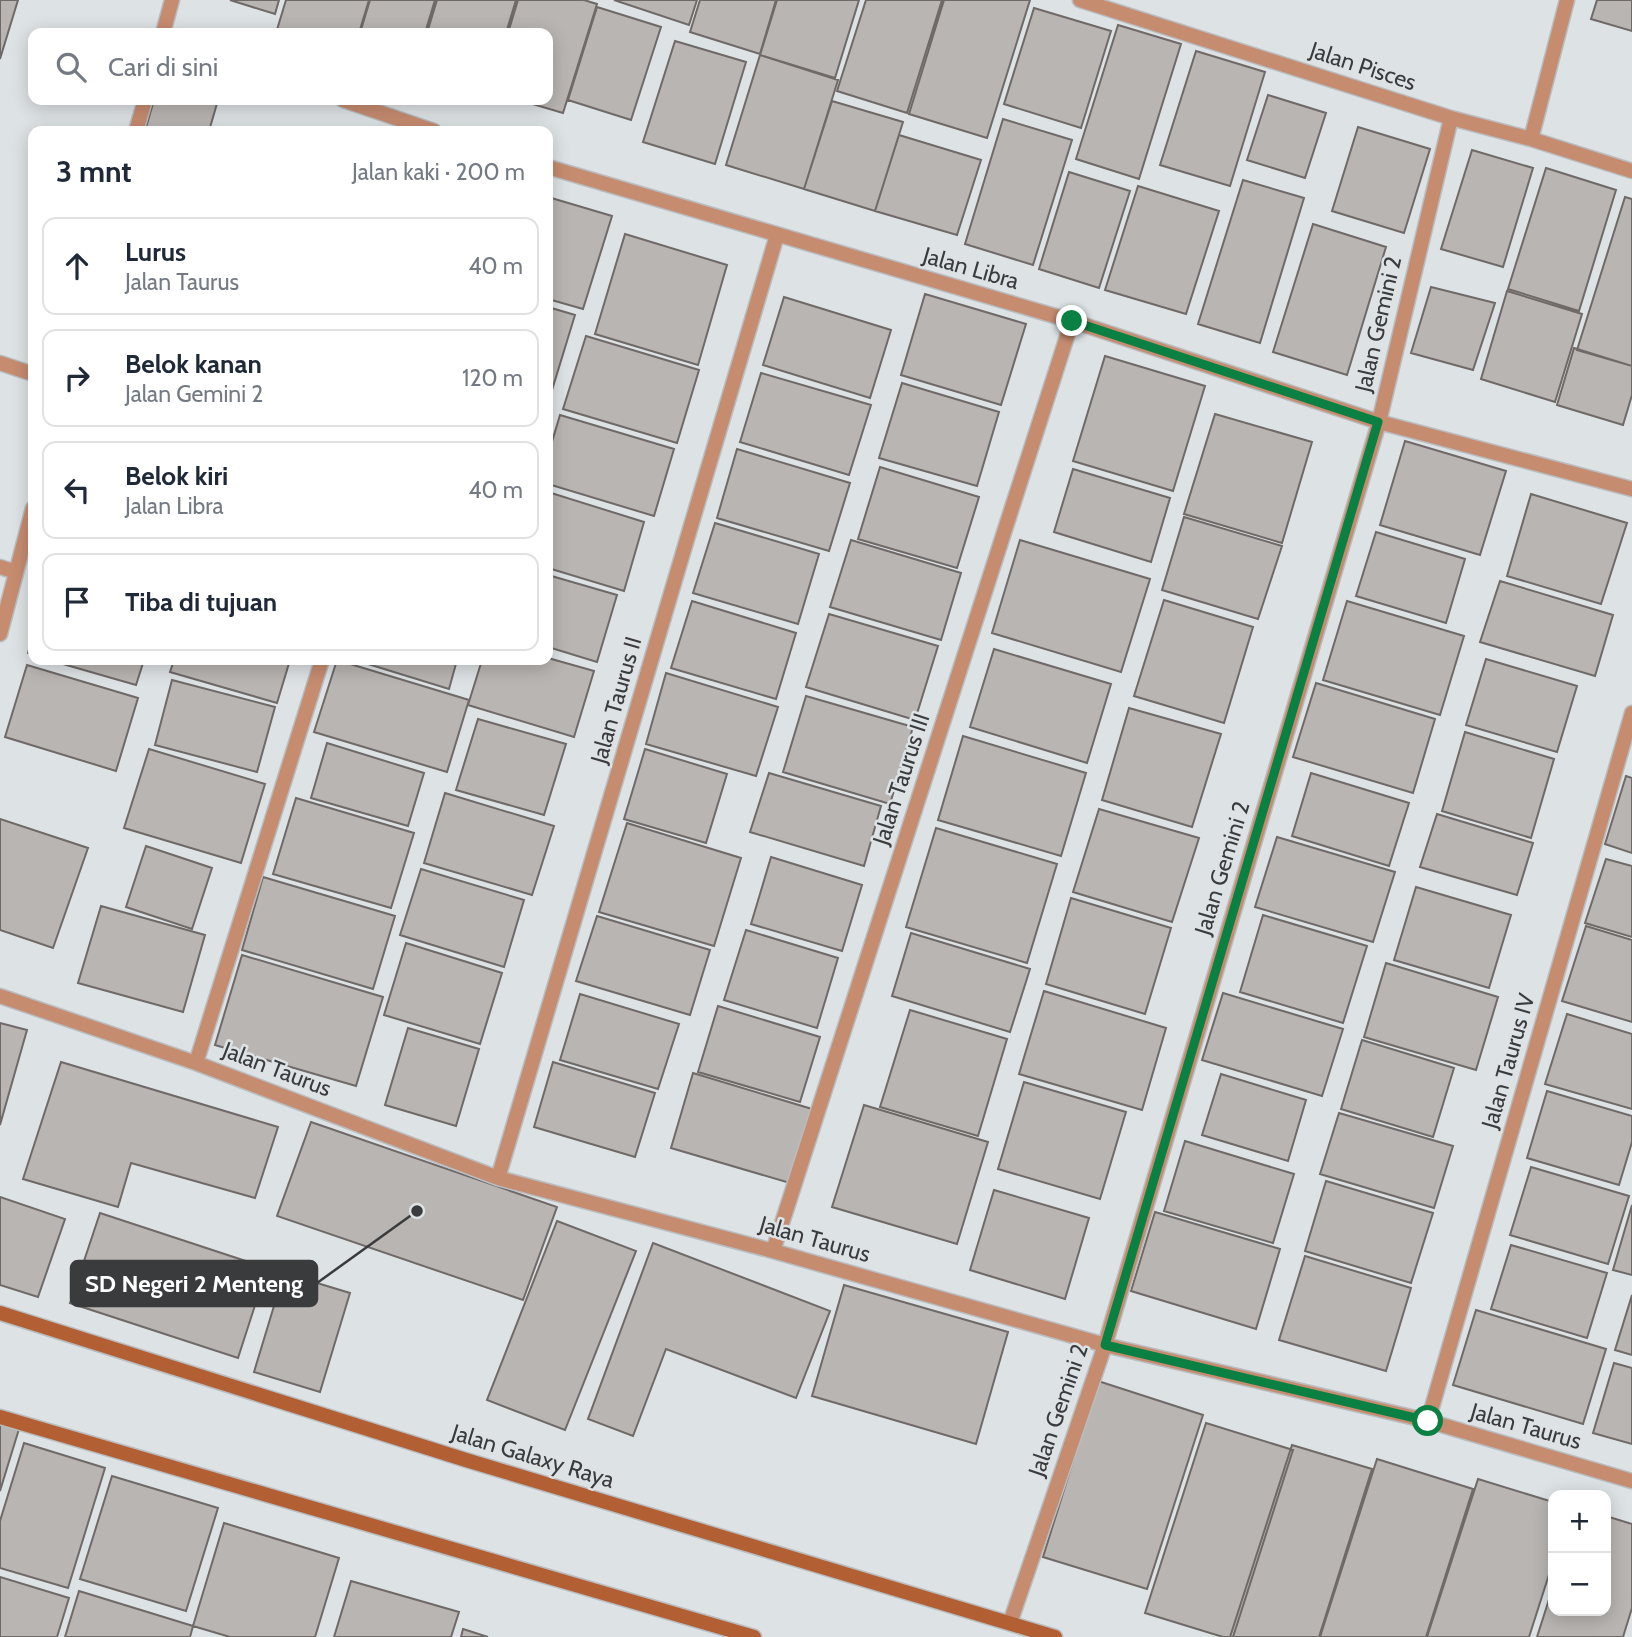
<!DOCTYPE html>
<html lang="id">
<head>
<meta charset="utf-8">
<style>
	:root { --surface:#fff; --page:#f6f6f7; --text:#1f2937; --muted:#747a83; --line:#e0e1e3 }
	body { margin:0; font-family:Cabin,sans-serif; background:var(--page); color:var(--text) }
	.controls { position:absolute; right:21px; bottom:21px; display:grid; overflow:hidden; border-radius:14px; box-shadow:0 4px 18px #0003 }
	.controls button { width:63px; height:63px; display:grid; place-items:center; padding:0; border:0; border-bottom:2px solid var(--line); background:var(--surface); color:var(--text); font:35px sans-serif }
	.stop { position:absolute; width:21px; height:21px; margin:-16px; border:5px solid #0b8043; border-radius:50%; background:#fff }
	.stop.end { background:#0b8043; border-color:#fff; box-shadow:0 2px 7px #0008 }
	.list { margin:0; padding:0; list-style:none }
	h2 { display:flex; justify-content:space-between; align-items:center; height:91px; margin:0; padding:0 28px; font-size:30px }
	h2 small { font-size:23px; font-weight:400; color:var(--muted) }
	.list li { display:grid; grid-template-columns:46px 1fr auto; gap:21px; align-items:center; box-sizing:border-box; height:98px; margin:0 14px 14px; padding:0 14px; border:2px solid var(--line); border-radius:14px }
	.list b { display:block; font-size:26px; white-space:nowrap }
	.list p { margin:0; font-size:23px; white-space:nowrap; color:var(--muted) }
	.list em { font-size:23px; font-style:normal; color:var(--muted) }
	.icon { flex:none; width:38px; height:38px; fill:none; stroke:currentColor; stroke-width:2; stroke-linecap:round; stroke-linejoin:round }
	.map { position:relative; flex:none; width:1632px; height:1637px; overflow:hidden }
	.search { position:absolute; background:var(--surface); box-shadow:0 4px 18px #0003; left:28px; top:28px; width:525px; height:77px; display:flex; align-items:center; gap:18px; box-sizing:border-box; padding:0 24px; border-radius:14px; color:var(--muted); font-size:26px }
	.panel { position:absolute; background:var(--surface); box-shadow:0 4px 18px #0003; left:28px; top:126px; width:525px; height:539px; border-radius:14px }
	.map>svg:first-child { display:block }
	.building { fill:#b9b5b2; stroke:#6f6a68; stroke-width:2 }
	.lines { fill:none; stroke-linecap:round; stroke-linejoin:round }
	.street-casing { stroke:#b9bdc0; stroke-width:17 }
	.secondary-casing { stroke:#b9bdc0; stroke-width:17 }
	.street { stroke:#c68c70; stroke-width:14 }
	.secondary { stroke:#b35f34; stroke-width:14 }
	.route { stroke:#0b8043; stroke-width:9 }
	.labels { text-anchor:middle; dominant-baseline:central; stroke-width:5; stroke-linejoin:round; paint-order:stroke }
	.street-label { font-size:23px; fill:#3a3b3d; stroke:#dde2e5 }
	.leader { fill:none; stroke:#3a3b3d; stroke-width:2.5 }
	.callout-dot { fill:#3a3b3d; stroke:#dde2e5; stroke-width:2.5 }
	.callout { fill:#3a3b3d; stroke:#3a3b3d; stroke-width:2.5 }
	.callout-label { font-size:24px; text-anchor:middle; font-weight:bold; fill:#fff }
</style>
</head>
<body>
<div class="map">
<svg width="1632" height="1637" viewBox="0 0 1632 1637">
	<rect width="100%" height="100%" fill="#dde2e5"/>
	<path class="building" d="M0,0H18L0,59Z
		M230,0H279L275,14Z
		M286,0H369L359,33H276Z
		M370,0H435L425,33H360Z
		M437,0H516L506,33H427Z
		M518,0H584L597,4L563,113L519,100H548V33H508Z
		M614,0H697L689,25Z
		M700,0H776L760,54L690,32Z
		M777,0H859L835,78L760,55Z
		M866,0H942L907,113L837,91Z
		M944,0H1030L987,138L909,114Z
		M1597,0H1632V31L1591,19Z
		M597,7L661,27L631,120L568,100Z
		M1034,8L1111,31L1081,128L1004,104Z
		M1118,25L1181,44L1139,179L1076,159Z
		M675,41L746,62L715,164L643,142Z
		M1196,51L1265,72L1230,186L1160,165Z
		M760,55L838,80L804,189L726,165Z
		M1268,95L1326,113L1305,178L1247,160Z
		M154,100H218L209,131H145Z
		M832,101L903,122L875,211L804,189Z
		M1003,119L1072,140L1033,265L965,244Z
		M1358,127L1430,149L1404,233L1332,211Z
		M899,135L981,160L957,235L875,211Z
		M1472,150L1533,168L1503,267L1441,249Z
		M1546,168L1616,190L1579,311L1508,289Z
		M1069,172L1130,191L1099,288L1039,269Z
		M1243,180L1304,198L1260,343L1198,324Z
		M1138,186L1219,211L1186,314L1105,290Z
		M548,197L612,216L583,309L548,299Z
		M1625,197L1632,199V366L1577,350Z
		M1313,224L1386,247L1347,375L1273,352Z
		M625,234L727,265L698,365L595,334Z
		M1431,287L1495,303L1473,370L1411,353Z
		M1507,291L1582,314L1555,402L1481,379Z
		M925,294L1026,324L1001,405L901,375Z
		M784,297L891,330L870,398L763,365Z
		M548,307L575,315L552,390L548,388Z
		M586,336L699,370L677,443L563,409Z
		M1574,348L1632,366V395L1623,425L1557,405Z
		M1105,356L1205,386L1173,491L1073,461Z
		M761,373L871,405L849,475L740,442Z
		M902,383L999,412L977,486L879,458Z
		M1215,414L1312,442L1282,543L1184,514Z
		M560,415L674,449L654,516L548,484V455Z
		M1405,441L1506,471L1480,555L1380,525Z
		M737,449L850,483L829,551L717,518Z
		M880,467L979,497L957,568L858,539Z
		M1073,469L1170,498L1151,562L1054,532Z
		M548,492L644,522L624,591L548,568Z
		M1531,494L1627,523L1601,604L1507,576Z
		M1184,517L1282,546L1258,619L1162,590Z
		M715,523L819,554L798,624L693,593Z
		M1376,532L1465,559L1446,623L1356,596Z
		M851,540L961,573L941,640L830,607Z
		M1020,540L1150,579L1121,672L992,633Z
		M548,575L617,595L597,662L548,647Z
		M1500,581L1613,615L1595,676L1480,642Z
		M1164,600L1253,627L1224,723L1134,696Z
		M692,601L796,633L776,699L671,668Z
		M1347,601L1464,636L1440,715L1323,680Z
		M829,614L938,646L915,720L806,687Z
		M33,636V655L28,653Z
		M994,649L1111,684L1087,763L970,727Z
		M548,658L594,671L574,737L468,705L482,660H548Z
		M1486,659L1577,686L1557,752L1466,725Z
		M49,660H144L136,685Z
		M174,660H290L277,703L170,672Z
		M337,660L469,700L447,772L314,732Z
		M355,660H457L449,689Z
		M27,665L138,698L116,771L5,737Z
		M666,673L778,707L756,776L646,744Z
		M172,680L275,707L257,772L155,745Z
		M1316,683L1435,719L1413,793L1293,757Z
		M806,696L913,727L890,804L783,772Z
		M1129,708L1221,734L1192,827L1102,800Z
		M478,719L566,744L544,815L456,790Z
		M1465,732L1554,759L1531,838L1442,811Z
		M963,736L1086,773L1061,856L938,820Z
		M327,743L424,773L408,826L311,798Z
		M149,749L265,784L241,863L124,828Z
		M645,749L727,774L706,843L624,819Z
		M769,773L881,806L864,866L750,832Z
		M1311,773L1409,803L1389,866L1292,836Z
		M1626,776L1632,778V853L1605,844Z
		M445,793L554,826L532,895L424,863Z
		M296,798L414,833L391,908L273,874Z
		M1099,809L1199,838L1172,922L1073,892Z
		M1437,814L1533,843L1517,895L1420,867Z
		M0,819L88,848L53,948L0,930Z
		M627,823L741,858L714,946L599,912Z
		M936,828L1057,864L1027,963L906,927Z
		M1277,837L1395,872L1373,942L1255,907Z
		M146,846L212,868L192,929L126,907Z
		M771,857L862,885L842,951L751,924Z
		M1606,859L1632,866V937L1585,923Z
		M421,869L524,900L504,967L400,935Z
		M263,877L395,916L373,989L242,950Z
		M1416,887L1511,915L1489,988L1394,960Z
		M1071,898L1171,928L1145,1014L1046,984Z
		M101,906L205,935L183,1012L78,983Z
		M1263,915L1367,946L1343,1023L1240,992Z
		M597,916L710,950L690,1015L576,981Z
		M1586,926L1632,940V1022L1562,1001Z
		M746,930L838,958L817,1028L724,1000Z
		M911,933L1030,969L1010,1032L892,996Z
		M406,943L502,973L480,1044L384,1015Z
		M242,955L383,997L356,1086L215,1045Z
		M1386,963L1498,997L1476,1070L1364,1037Z
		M1044,991L1166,1028L1142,1110L1019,1074Z
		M1223,993L1343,1029L1322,1096L1202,1060Z
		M580,994L679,1024L658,1089L560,1060Z
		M718,1006L820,1037L800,1102L698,1072Z
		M910,1010L1007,1039L978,1136L880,1107Z
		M1567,1014L1632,1034V1109L1545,1084Z
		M0,1023L27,1030L0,1125Z
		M408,1028L479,1049L456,1126L385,1105Z
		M1362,1040L1454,1068L1433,1137L1341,1109Z
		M61,1062L278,1127L255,1198L131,1163L118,1207L23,1179Z
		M553,1062L655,1093L635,1157L534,1127Z
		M693,1073L812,1109L790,1183L671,1148Z
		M1221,1074L1306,1100L1288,1161L1202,1135Z
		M1024,1082L1126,1112L1100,1199L998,1169Z
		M1547,1091L1632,1116V1142L1619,1185L1527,1158Z
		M864,1105L988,1142L957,1244L832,1207Z
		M1339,1113L1453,1146L1434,1208L1320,1174Z
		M311,1122L557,1207L523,1300L277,1216Z
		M1185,1141L1294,1174L1273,1243L1164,1211Z
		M1531,1167L1629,1196L1608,1264L1510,1235Z
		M1326,1181L1433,1213L1411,1283L1305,1251Z
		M994,1190L1089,1218L1065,1299L970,1270Z
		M0,1197L65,1219L38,1297L0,1285Z
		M1632,1205V1275L1613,1270Z
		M1155,1212L1280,1249L1256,1329L1131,1291Z
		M100,1213L267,1268L238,1358L70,1303Z
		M557,1221L636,1251L565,1430L487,1400Z
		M653,1243L830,1311L796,1398L666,1349L633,1436L588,1419Z
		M1511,1245L1607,1273L1587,1338L1491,1309Z
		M1305,1256L1411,1288L1386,1371L1279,1340Z
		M284,1273L350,1293L320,1392L254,1372Z
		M844,1285L1008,1332L976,1444L812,1396Z
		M1632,1295V1355L1615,1350Z
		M1476,1310L1606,1349L1583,1424L1453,1385Z
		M1614,1363L1632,1368V1444L1593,1433Z
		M1098,1381L1203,1415L1147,1589L1043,1557Z
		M1206,1423L1293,1450L1233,1637H1223L1145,1613Z
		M0,1424L19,1429L0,1491Z
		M24,1443L105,1468L68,1588L0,1568V1521Z
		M1292,1445L1372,1469L1319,1637H1230Z
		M1377,1459L1473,1489L1426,1637H1320Z
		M112,1476L218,1508L186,1611L80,1579Z
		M1478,1479L1553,1502V1562L1529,1637H1427Z
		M1606,1516L1632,1524V1608L1623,1637H1537L1553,1587V1611H1606Z
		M224,1523L339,1558L315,1637H230L193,1626Z
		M0,1577L69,1598L57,1637H0Z
		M351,1581L459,1612L451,1637H334Z
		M79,1591L193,1626L190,1637H65Z
		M463,1629L488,1637H461Z"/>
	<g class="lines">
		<defs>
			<path id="street" d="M1080,0L1451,118L1531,139L1632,171
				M163,33L172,0
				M343,100L434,131
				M136,131L145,100
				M1531,139L1567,0
				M548,167L1072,321L1379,422L1632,489
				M0,363L33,374
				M0,567L16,572
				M0,634L33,508
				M0,996L196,1063L498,1178L773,1251L1105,1345L1428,1421L1632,1481
				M196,1063L322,660
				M498,1178L777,235
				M773,1251L1072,321
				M1428,1421L1632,713
				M1010,1623L1105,1345L1379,422L1451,118"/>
			<path id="secondary" d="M0,1313L466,1460L1055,1637
				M0,1417L754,1637"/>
		</defs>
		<use href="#street" class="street-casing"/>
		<use href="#secondary" class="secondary-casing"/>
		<use href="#street" class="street"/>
		<use href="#secondary" class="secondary"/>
	</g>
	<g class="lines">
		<path class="route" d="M1072,321L1378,422L1105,1345L1428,1421"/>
	</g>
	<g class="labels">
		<g class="street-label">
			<text transform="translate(1363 66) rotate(18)">Jalan Pisces</text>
			<text transform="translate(971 268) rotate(16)">Jalan Libra</text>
			<text transform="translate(1378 324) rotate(-77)">Jalan Gemini 2</text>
			<text transform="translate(616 700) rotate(-74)">Jalan Taurus II</text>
			<text transform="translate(901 779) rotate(-72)">Jalan Taurus III</text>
			<text transform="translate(1222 868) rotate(-73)">Jalan Gemini 2</text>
			<text transform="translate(1508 1061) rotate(-74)">Jalan Taurus IV</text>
			<text transform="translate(277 1069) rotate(21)">Jalan Taurus</text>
			<text transform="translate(815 1239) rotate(16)">Jalan Taurus</text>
			<text transform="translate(1058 1410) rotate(-71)">Jalan Gemini 2</text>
			<text transform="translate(1526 1426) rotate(16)">Jalan Taurus</text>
			<text transform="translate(533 1456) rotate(17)">Jalan Galaxy Raya</text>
		</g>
	</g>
	<path class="leader" d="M417 1211L317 1283"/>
	<circle class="callout-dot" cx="417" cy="1211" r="7"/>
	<rect class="callout" x="71" y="1261" width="246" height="45" rx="7"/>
	<g class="callout-label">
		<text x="194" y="1292">SD Negeri 2 Menteng</text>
	</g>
</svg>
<div class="controls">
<button>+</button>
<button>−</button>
</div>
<div class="stop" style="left:1428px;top:1421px"></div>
<div class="stop end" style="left:1072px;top:321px"></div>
<div class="search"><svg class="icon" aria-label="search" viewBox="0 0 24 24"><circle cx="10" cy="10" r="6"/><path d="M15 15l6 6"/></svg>Cari di sini</div>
<section class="panel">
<h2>3 mnt<small>Jalan kaki · 200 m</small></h2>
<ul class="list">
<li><svg class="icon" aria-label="ahead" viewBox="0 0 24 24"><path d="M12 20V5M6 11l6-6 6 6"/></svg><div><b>Lurus</b><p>Jalan Taurus</p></div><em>40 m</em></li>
<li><svg class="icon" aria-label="right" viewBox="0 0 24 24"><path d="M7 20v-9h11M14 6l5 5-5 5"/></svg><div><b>Belok kanan</b><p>Jalan Gemini 2</p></div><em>120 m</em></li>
<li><svg class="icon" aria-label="left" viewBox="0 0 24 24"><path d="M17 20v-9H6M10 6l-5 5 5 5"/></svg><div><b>Belok kiri</b><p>Jalan Libra</p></div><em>40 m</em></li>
<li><svg class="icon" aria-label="arrive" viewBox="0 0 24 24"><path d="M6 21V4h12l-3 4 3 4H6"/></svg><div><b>Tiba di tujuan</b></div></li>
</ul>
</section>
</div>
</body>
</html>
